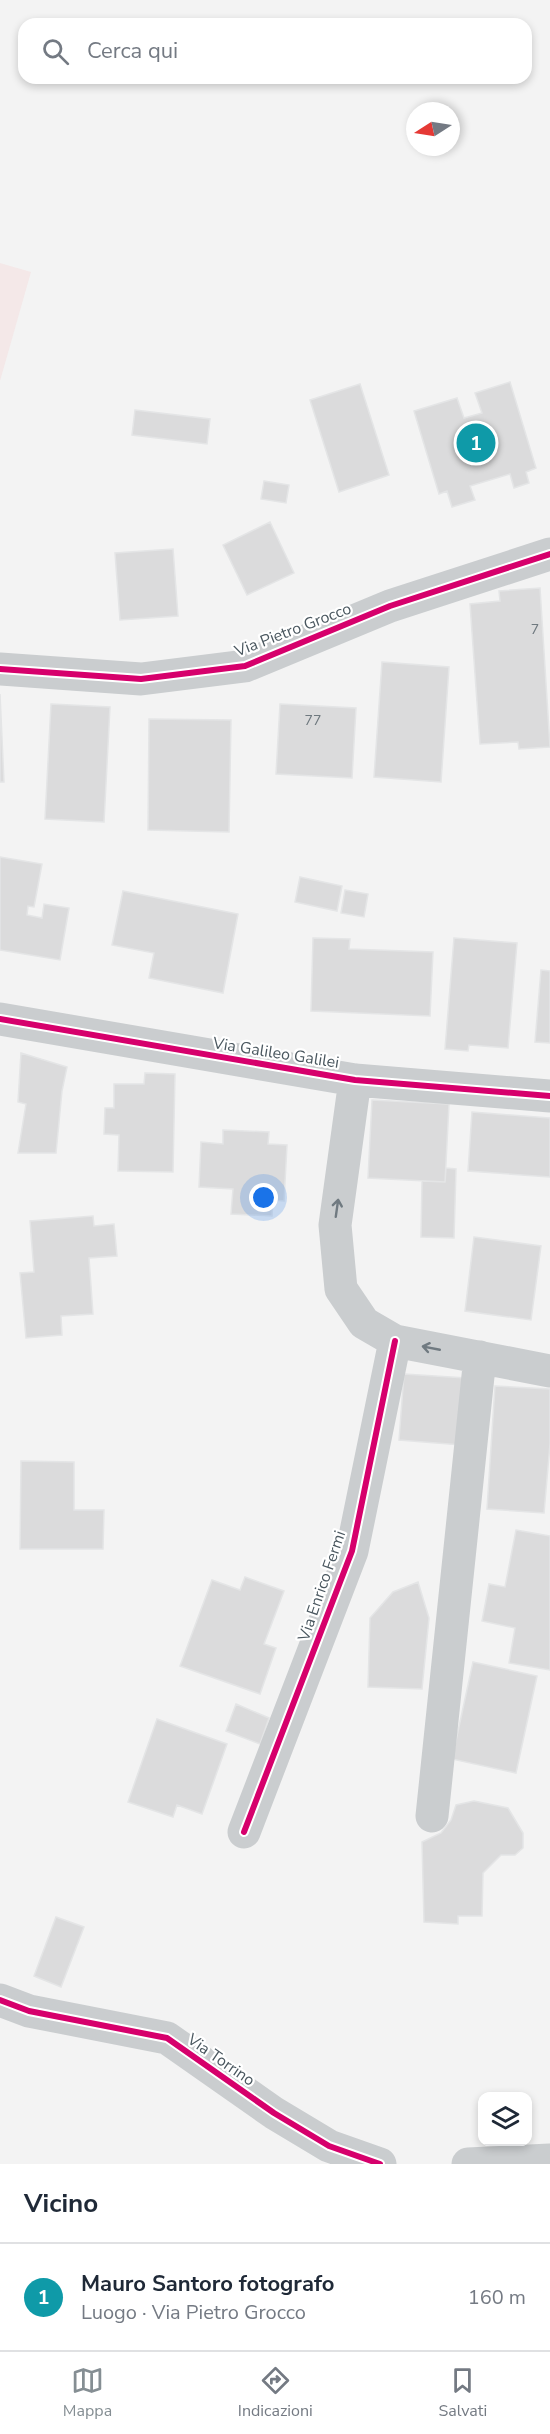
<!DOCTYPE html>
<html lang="it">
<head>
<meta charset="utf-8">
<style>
	:root { --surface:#fff; --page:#f6f6f7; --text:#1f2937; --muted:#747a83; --line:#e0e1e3; --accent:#858e93 }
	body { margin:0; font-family:"Nunito Sans",sans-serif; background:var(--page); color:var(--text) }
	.controls { position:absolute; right:18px; bottom:18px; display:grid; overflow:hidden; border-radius:12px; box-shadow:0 3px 9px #0003 }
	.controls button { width:54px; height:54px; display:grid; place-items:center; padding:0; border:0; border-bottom:2px solid var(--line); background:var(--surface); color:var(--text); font:30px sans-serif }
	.compass { position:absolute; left:406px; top:102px; width:54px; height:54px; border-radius:50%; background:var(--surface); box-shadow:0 3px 9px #0003; rotate:258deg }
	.you { position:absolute; left:264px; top:1198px; width:21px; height:21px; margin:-15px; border:4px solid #fff; border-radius:50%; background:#1a73e8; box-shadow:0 0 0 9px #1a73e833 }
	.badge { display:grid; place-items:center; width:39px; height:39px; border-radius:50%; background:var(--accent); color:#fff; font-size:20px; font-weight:700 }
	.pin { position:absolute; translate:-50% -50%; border:3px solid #fff; box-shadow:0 2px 6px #0006 }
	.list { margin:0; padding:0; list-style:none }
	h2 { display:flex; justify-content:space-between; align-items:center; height:78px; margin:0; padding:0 24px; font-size:26px }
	h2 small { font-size:20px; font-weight:400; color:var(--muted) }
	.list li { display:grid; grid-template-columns:39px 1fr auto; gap:18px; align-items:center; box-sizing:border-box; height:108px; padding:0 24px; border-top:2px solid var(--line) }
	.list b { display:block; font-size:22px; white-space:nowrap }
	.list p { margin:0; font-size:20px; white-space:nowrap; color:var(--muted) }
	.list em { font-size:20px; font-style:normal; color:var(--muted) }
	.icon { flex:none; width:33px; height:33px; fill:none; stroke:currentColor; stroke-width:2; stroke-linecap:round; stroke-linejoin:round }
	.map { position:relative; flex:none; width:550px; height:2164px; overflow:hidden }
	.search { position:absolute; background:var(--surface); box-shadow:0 3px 9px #0003; left:18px; right:18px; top:18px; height:66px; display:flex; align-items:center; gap:15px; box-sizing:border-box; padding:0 21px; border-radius:18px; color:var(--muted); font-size:22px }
	.sheet { height:186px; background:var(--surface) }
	nav { display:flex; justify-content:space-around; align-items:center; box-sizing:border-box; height:84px; border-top:2px solid var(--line); background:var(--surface); font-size:16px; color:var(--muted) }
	nav a { display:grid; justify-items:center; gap:3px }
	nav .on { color:var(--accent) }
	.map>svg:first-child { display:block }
	.medical { fill:#f4e8e8 }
	.building { fill:#dbdbdc; stroke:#e4e5e6; stroke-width:1.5 }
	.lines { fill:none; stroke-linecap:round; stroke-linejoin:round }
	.minor { stroke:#cacdcf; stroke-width:33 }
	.cycleway-casing { stroke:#fff; stroke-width:10 }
	.cycleway { stroke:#d6006c; stroke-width:6 }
	.oneway { stroke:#707a81 }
	.labels { text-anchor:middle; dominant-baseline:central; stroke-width:4.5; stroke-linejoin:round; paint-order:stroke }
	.number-label { font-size:14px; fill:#6f797f }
	.street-label { font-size:16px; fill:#4a575f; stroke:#fff }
</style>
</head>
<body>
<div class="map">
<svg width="550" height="2164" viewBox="0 0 550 2164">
	<rect width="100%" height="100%" fill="#f3f3f3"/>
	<path class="medical" d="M0,263L31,272L0,381Z"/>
	<path class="building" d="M510,382L536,468L526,472L529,483L514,488L510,474L470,486L475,500L452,507L447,491L439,494L414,411L457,398L464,418L482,413L475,393Z
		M360,384L389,475L339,492L310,400Z
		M135,410L210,419L207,444L132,435Z
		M264,481L289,485L286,503L261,499Z
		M270,522L294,573L247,595L223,545Z
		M173,549L178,616L120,620L115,553Z
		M540,588L550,747L519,749L518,742L480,744L470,604L500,601L499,591Z
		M382,662L449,667L441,782L374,777Z
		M0,694L4,782H0Z
		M51,704L110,707L104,822L45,819Z
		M280,704L356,708L352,778L276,774Z
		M149,719L231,720L229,832L148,830Z
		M0,857L42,864L34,907L28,906L27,915L42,918L44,904L69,908L60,960L0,950Z
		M300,877L342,886L337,911L295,902Z
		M345,890L368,894L364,917L341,913Z
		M123,891L238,914L223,993L149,978L154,953L112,945Z
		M313,938L350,939L349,949L433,952L430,1016L311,1011Z
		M454,938L517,943L508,1048L469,1045L468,1051L445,1049Z
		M541,970L550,971V1043L535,1042Z
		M21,1053L67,1067L62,1091L56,1153H18L26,1104L18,1102Z
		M145,1073L175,1074L173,1172L118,1171L119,1135L104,1134L105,1108H114V1084H144Z
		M372,1100L449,1104L445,1182L368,1178Z
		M472,1112L550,1118V1177L468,1171Z
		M223,1130L269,1132L268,1144L287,1145L284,1201L273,1200L272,1216L231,1214L233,1189L199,1187L201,1142L223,1144Z
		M446,1168L456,1169L454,1238L421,1237L422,1181L445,1182Z
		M93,1216L94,1226L114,1224L117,1256L89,1258L93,1314L61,1316L62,1335L26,1338L20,1273L34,1272L30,1221Z
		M474,1237L541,1246L531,1320L465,1311Z
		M404,1374L466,1378L461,1445L399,1440Z
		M495,1386L550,1389V1444L544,1513L487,1509Z
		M21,1461L74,1462V1510H104L103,1549H20Z
		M516,1530L550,1536V1670L509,1663L515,1628L482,1621L489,1584L505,1587Z
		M245,1577L284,1591L264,1644L276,1648L260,1694L180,1666L212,1580L240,1590Z
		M418,1582L429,1618L422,1689L368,1687L370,1618L393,1592Z
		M473,1662L537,1676L516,1773L452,1759Z
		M236,1704L269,1718L260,1744L226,1731Z
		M157,1719L227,1744L202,1814L177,1805L173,1817L128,1802Z
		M474,1801L508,1808L523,1833V1848L515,1855H501L483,1873L482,1916H458V1924L424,1922L422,1842L441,1833L451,1820L456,1805Z
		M56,1917L84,1927L61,1987L34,1976Z"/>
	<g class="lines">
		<path class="minor" d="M0,669L141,679L245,666L390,606L550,554
			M0,1019L355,1080L550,1096
			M355,1080L335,1225L341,1289L364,1323L395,1341L550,1371
			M432,1816L480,1357
			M244,1832L352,1551L395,1341
			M0,2000L29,2011L167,2038L274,2113L329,2146L380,2164
			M468,2164L550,2160"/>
		<defs>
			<path id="cycleway" d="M0,669L141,679L245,666L390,606L550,554
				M0,1019L355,1080L550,1096
				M244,1832L352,1551L395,1341
				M0,2000L29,2011L167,2038L274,2113L329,2146L380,2164"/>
		</defs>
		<use href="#cycleway" class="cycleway-casing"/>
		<use href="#cycleway" class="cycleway"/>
	</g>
	<defs><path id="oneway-shaft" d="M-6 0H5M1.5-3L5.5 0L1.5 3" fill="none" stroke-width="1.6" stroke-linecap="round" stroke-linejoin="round" transform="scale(1.5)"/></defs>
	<g class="oneway">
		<use href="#oneway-shaft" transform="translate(337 1208) rotate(-82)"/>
		<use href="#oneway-shaft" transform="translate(431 1348) rotate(-169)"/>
	</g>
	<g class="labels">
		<g class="number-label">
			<text x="535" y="629">7</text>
			<text x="313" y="720">77</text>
		</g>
		<g class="street-label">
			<text transform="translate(293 630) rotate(-21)">Via Pietro Grocco</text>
			<text transform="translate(276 1053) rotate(9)">Via Galileo Galilei</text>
			<text transform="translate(322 1586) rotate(-71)">Via Enrico Fermi</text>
			<text transform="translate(221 2060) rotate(35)">Via Torrino</text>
		</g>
	</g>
</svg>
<div class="controls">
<button><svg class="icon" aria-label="layers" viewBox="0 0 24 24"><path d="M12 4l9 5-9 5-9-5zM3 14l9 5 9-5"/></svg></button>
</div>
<svg class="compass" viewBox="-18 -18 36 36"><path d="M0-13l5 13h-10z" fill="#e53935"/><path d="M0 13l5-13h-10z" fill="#747a83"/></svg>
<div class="you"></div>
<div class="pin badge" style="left:476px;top:443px;background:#0f9aa8">1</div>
<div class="search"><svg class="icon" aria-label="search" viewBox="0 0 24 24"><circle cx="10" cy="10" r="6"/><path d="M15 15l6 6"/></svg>Cerca qui</div>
</div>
<section class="sheet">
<h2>Vicino<small></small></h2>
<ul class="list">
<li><span class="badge" style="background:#0f9aa8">1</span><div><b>Mauro Santoro fotografo</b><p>Luogo · Via Pietro Grocco</p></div><em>160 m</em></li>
</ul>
</section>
<nav>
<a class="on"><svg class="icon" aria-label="map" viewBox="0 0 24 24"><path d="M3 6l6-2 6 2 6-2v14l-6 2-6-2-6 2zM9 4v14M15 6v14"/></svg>Mappa</a>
<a><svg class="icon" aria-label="directions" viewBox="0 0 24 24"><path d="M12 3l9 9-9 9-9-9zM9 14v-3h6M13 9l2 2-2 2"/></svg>Indicazioni</a>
<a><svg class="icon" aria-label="saved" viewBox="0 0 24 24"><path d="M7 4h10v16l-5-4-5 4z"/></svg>Salvati</a>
</nav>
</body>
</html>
